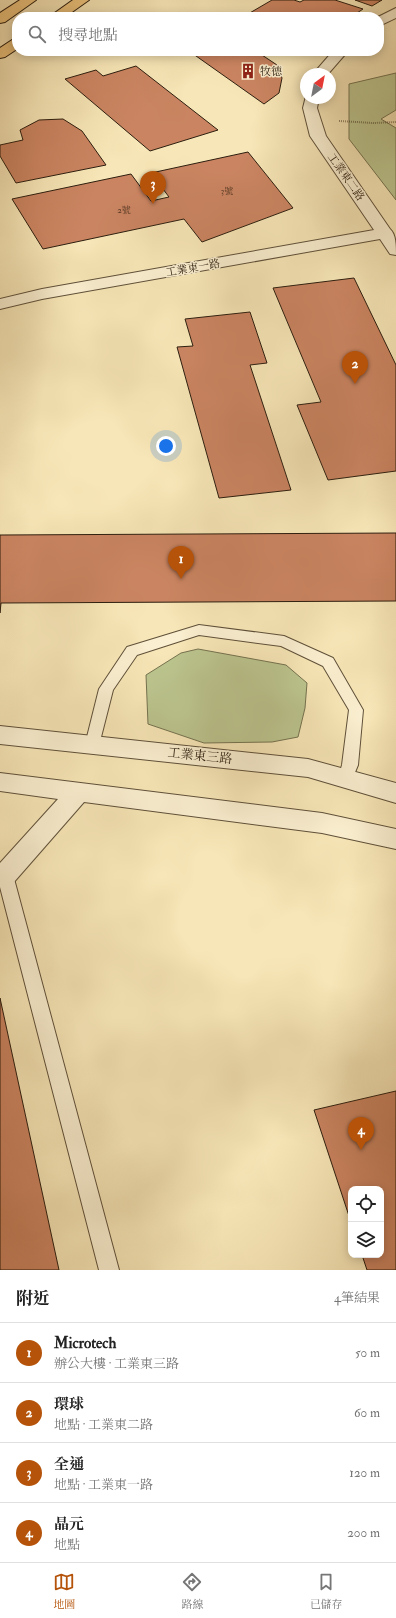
<!DOCTYPE html>
<html lang="zh-TW">
<head>
<meta charset="utf-8">
<style>
	:root { --surface:#fff; --page:#f2f2f2; --text:#222; --muted:#767676; --line:#e0e0e0; --accent:#b45309 }
	body { margin:0; font-family:"IM FELL Double Pica","Noto Serif TC",serif; background:var(--page); color:var(--text) }
	.controls { position:absolute; right:12px; bottom:12px; display:grid; overflow:hidden; border-radius:8px; box-shadow:0 2px 10px #0003 }
	.controls button { width:36px; height:36px; display:grid; place-items:center; padding:0; border:0; border-bottom:1px solid var(--line); background:var(--surface); color:var(--text); font:20px sans-serif }
	.compass { position:absolute; left:300px; top:68px; width:36px; height:36px; border-radius:50%; background:var(--surface); box-shadow:0 2px 10px #0003; rotate:32deg }
	.you { position:absolute; left:166px; top:446px; width:14px; height:14px; margin:-10px; border:3px solid #fff; border-radius:50%; background:#1a73e8; box-shadow:0 0 0 6px #1a73e833 }
	.badge { display:grid; place-items:center; width:26px; height:26px; border-radius:50%; background:var(--accent); color:#fff; font-size:13px; font-weight:700 }
	.pin { position:absolute; translate:-50% -33px; filter:drop-shadow(0 1px 2px #0008) }
	.pin::after { content:''; position:absolute; top:21px; width:14px; height:12px; background:inherit; clip-path:polygon(0 0,100% 0,50% 100%) }
	.list { margin:0; padding:0; list-style:none }
	h2 { display:flex; justify-content:space-between; align-items:center; height:52px; margin:0; padding:0 16px; font-size:17px }
	h2 small { font-size:13px; font-weight:400; color:var(--muted) }
	.list li { display:grid; grid-template-columns:26px 1fr auto; gap:12px; align-items:center; box-sizing:border-box; height:60px; padding:0 16px; border-top:1px solid var(--line) }
	.list b { display:block; font-size:15px; white-space:nowrap }
	.list p { margin:0; font-size:13px; white-space:nowrap; color:var(--muted) }
	.list em { font-size:13px; font-style:normal; color:var(--muted) }
	.icon { flex:none; width:22px; height:22px; fill:none; stroke:currentColor; stroke-width:2; stroke-linecap:round; stroke-linejoin:round }
	.map { position:relative; flex:none; width:396px; height:1270px; overflow:hidden }
	.search { position:absolute; background:var(--surface); box-shadow:0 2px 10px #0003; left:12px; right:12px; top:12px; height:44px; display:flex; align-items:center; gap:10px; box-sizing:border-box; padding:0 14px; border-radius:16px; color:var(--muted); font-size:15px }
	.sheet { height:292px; background:var(--surface) }
	nav { display:flex; justify-content:space-around; align-items:center; box-sizing:border-box; height:56px; border-top:1px solid var(--line); background:var(--surface); font-size:11px; color:var(--muted) }
	nav a { display:grid; justify-items:center; gap:2px }
	nav .on { color:var(--accent) }
	.map>svg:first-child { display:block }
	.green { fill:#bcc58f; stroke:#74724f }
	.building { fill:#ca8461; stroke:#2c1e0f }
	.lines { fill:none; stroke-linecap:round; stroke-linejoin:round }
	.lane-casing { stroke:#5f5039; stroke-width:2 }
	.street-casing { stroke:#5f5039; stroke-width:2 }
	.highway-casing { stroke:#2c1e0f; stroke-width:2 }
	.path { stroke:#2c1e0f; stroke-width:2; stroke-dasharray:0.5 1.5; stroke-linecap:butt }
	.lane { fill:#faefd0; fill-rule:evenodd }
	.street { fill:#faefd0; fill-rule:evenodd }
	.highway { fill:#ecc37c; fill-rule:evenodd }
	.labels { text-anchor:middle; dominant-baseline:central; stroke-width:3; stroke-linejoin:round; paint-order:stroke }
	.far-number-label { font-size:9px; fill:#543824 }
	.far-poi-label { font-size:11px; fill:#2c1e0f; stroke:#faefd0; text-anchor:start }
	.far-street-label { font-size:11px; fill:#2c1e0f; stroke:#faefd0 }
	.street-label { font-size:13px; fill:#2c1e0f; stroke:#faefd0 }
</style>
</head>
<body>
<div class="map">
<svg width="396" height="1270" viewBox="0 0 396 1270">
	<rect width="100%" height="100%" fill="#f7e6b7"/>
	<filter id="stains"><feTurbulence type="fractalNoise" baseFrequency=".005" numOctaves="4"/><feColorMatrix values="0 0 0 0 .2 0 0 0 0 .09 0 0 0 0 .02 0 0 0 .5 -.17"/></filter>
	<radialGradient id="worn" r=".72"><stop offset=".6" stop-color="#630" stop-opacity="0"/><stop offset="1" stop-color="#630" stop-opacity=".3"/></radialGradient>
	<path class="green" d="M396,73V110L381,119L396,128V200L349,139V84Z
		M198,649L286,665L307,683L305,708L298,737L272,742L204,743L148,724L146,675L181,653Z"/>
	<path class="building" d="M272,0H294L300,2L304,0H335L363,9L351,17H256L248,14Z
		M355,0H382L372,6Z
		M189,51H256L277,65L282,78L279,93L264,104Z
		M136,66L218,130L150,151L65,79L96,70L103,76Z
		M63,119L82,131L106,165L16,183L0,156V145L23,140L20,130L39,120Z
		M248,152L293,208L202,242L184,219L43,249L12,199L131,174L151,201L169,197L151,173Z
		M354,278L396,365V471L328,480L297,405L321,402L273,288Z
		M250,312L267,363L250,365L291,490L219,498L177,347L193,346L185,319Z
		M396,533V601L1,603L0,613V535Z
		M0,998L59,1270H0Z
		M396,1091V1270H367L362,1255H381V1189H351V1222L314,1110Z"/>
	<g class="lines">
		<defs>
			<path id="lane" d="M199,625L284,636L333,658L363,710L358,765L351,782L346,784L341,782L338,778L342,765L349,710L323,666L281,646L199,635L137,655L113,690L99,745L97,749L92,751L87,749L85,745L99,689L127,647Z
				M5,868L11,870L13,875L119,1270H99L0,887V870Z"/>
			<path id="street" d="M396,8V18L379,26V17H378Z
				M333,51H348L328,74H313Z
				M306,96V98H319L317,108L326,136L390,229C396,234 396,246 396,255L390,254L380,239L42,299L0,309V299L42,289L374,230L310,136L303,108Z
				M0,726L308,759L396,783V803L308,777L0,744Z
				M0,773L322,813L396,829V849L322,833L84,802L14,882L5,885L0,884V863L58,799L0,791Z"/>
			<path id="highway" d="M20,0H36L5,22L0,23V13Z
				M73,0H89L65,17H49Z
				M17,39V49L5,57L0,58V48L12,40Z"/>
		</defs>
		<use href="#lane" class="lane-casing"/>
		<use href="#street" class="street-casing"/>
		<use href="#highway" class="highway-casing"/>
		<path class="path" d="M339,121L373,123L396,122"/>
		<use href="#lane" class="lane"/>
		<use href="#street" class="street"/>
		<use href="#highway" class="highway"/>
	</g>
	<defs>
		<symbol id="building-bare" viewBox="-9 -9 18 18"><path d="M-4-6H4V6H1V3H-1V6H-4ZM-2.5-4.3h1.7v1.8h-1.7ZM.8-4.3h1.7v1.8H.8ZM-2.5-1h1.7V.8h-1.7ZM.8-1h1.7V.8H.8Z" fill="#8f2418" stroke="#faefd0" stroke-width="2.5" paint-order="stroke"/></symbol>
	</defs>
	<g fill-rule="evenodd">
		<use href="#building-bare" x="237" y="60" width="22" height="22"/>
	</g>
	<g class="labels">
		<g class="far-number-label">
			<text x="227" y="191">3號</text>
			<text x="124" y="210">2號</text>
		</g>
		<g class="far-poi-label">
			<text x="260" y="71">牧德</text>
		</g>
		<g class="far-street-label">
			<text transform="translate(346 177) rotate(55)">工業東二路</text>
			<text transform="translate(193 268) rotate(-10)">工業東一路</text>
		</g>
		<g class="street-label">
			<text transform="translate(200 756) rotate(6)">工業東三路</text>
		</g>
	</g>
	<rect width="100%" height="100%" filter="url(#stains)"/>
	<rect width="100%" height="100%" fill="url(#worn)"/>
</svg>
<div class="controls">
<button><svg class="icon" aria-label="locate" viewBox="0 0 24 24"><circle cx="12" cy="12" r="6"/><path d="M12 2v4M12 18v4M2 12h4M18 12h4"/></svg></button>
<button><svg class="icon" aria-label="layers" viewBox="0 0 24 24"><path d="M12 4l9 5-9 5-9-5zM3 14l9 5 9-5"/></svg></button>
</div>
<svg class="compass" viewBox="-18 -18 36 36"><path d="M0-13l5 13h-10z" fill="#e53935"/><path d="M0 13l5-13h-10z" fill="#767676"/></svg>
<div class="you"></div>
<div class="pin badge" style="left:181px;top:579px">1</div>
<div class="pin badge" style="left:355px;top:384px">2</div>
<div class="pin badge" style="left:153px;top:204px">3</div>
<div class="pin badge" style="left:361px;top:1150px">4</div>
<div class="search"><svg class="icon" aria-label="search" viewBox="0 0 24 24"><circle cx="10" cy="10" r="6"/><path d="M15 15l6 6"/></svg>搜尋地點</div>
</div>
<section class="sheet">
<h2>附近<small>4筆結果</small></h2>
<ul class="list">
<li><span class="badge">1</span><div><b>Microtech</b><p>辦公大樓 · 工業東三路</p></div><em>50 m</em></li>
<li><span class="badge">2</span><div><b>環球</b><p>地點 · 工業東二路</p></div><em>60 m</em></li>
<li><span class="badge">3</span><div><b>全通</b><p>地點 · 工業東一路</p></div><em>120 m</em></li>
<li><span class="badge">4</span><div><b>晶元</b><p>地點</p></div><em>200 m</em></li>
</ul>
</section>
<nav>
<a class="on"><svg class="icon" aria-label="map" viewBox="0 0 24 24"><path d="M3 6l6-2 6 2 6-2v14l-6 2-6-2-6 2zM9 4v14M15 6v14"/></svg>地圖</a>
<a><svg class="icon" aria-label="directions" viewBox="0 0 24 24"><path d="M12 3l9 9-9 9-9-9zM9 14v-3h6M13 9l2 2-2 2"/></svg>路線</a>
<a><svg class="icon" aria-label="saved" viewBox="0 0 24 24"><path d="M7 4h10v16l-5-4-5 4z"/></svg>已儲存</a>
</nav>
</body>
</html>
